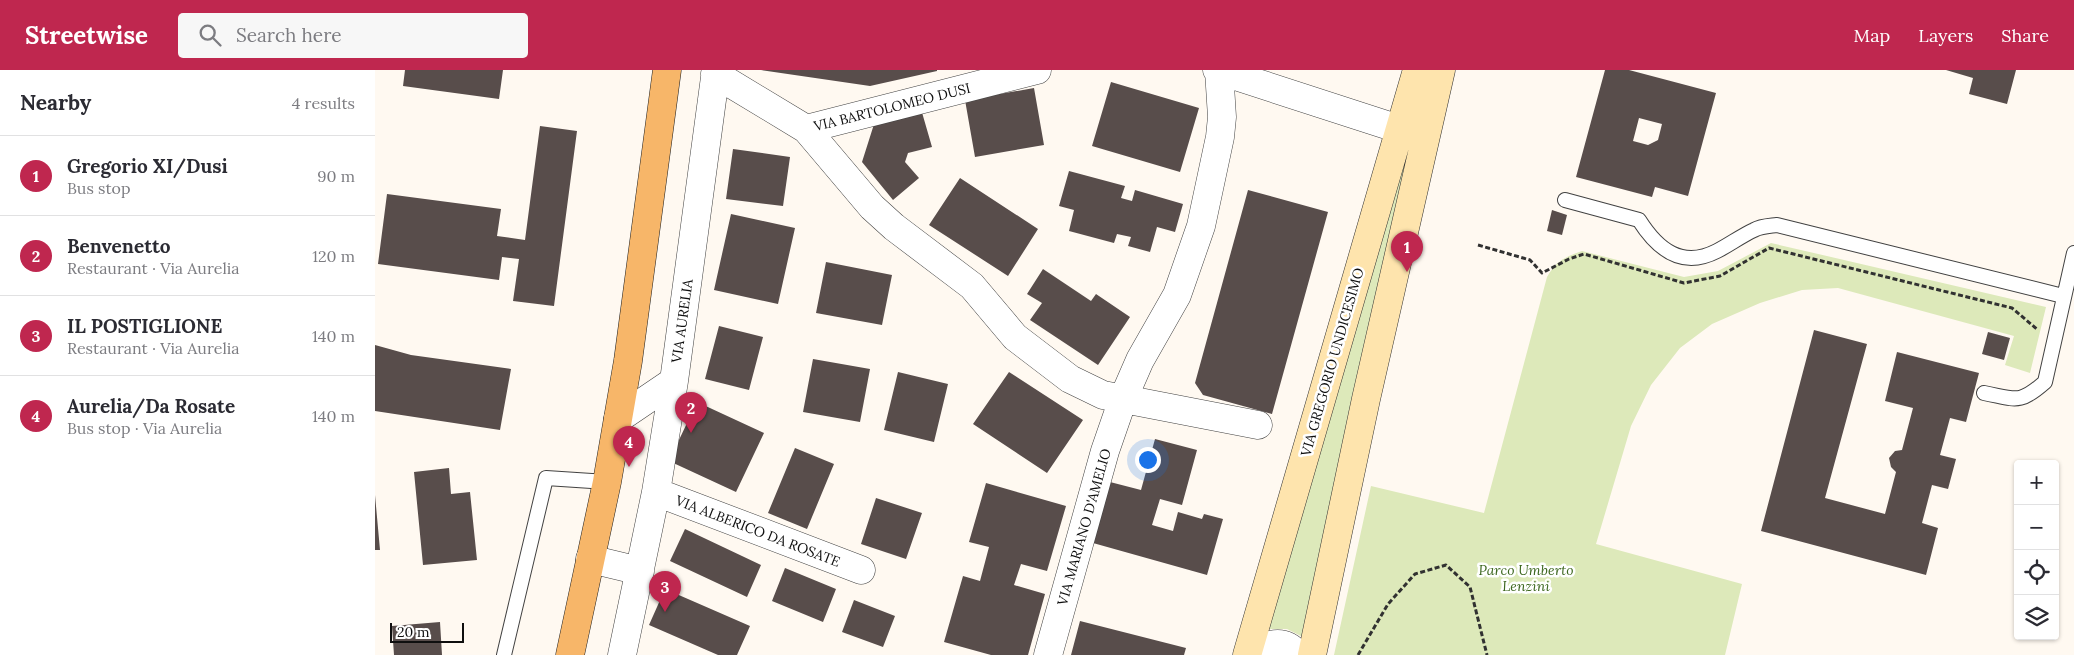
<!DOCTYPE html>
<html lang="en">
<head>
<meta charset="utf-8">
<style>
	:root { --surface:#fff; --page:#f7f7f7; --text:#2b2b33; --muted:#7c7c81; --line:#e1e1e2; --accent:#bf274f }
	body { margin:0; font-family:Lora,serif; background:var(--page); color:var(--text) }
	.controls { position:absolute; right:15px; bottom:15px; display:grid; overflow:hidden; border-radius:5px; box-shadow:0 1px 4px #0004 }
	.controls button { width:45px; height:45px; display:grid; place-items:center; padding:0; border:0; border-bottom:1px solid var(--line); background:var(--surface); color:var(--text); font:25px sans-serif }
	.scale { position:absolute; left:15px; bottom:12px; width:74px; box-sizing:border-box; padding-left:5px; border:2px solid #0f0f0f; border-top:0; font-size:14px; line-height:18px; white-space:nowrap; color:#0f0f0f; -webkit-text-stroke:4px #fff; paint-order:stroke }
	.you { position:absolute; left:772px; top:389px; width:18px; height:18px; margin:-12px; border:4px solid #fff; border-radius:50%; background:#1a73e8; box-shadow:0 0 0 8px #1a73e833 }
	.badge { display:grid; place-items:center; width:32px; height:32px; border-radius:50%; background:var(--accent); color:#fff; font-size:16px; font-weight:700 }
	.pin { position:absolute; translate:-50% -41px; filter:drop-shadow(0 1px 2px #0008) }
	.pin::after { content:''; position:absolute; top:26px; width:18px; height:15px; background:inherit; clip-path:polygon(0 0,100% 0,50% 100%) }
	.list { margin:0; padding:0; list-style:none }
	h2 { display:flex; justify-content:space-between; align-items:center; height:65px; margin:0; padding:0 20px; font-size:21px }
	h2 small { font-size:16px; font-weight:400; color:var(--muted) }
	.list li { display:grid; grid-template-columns:32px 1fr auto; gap:15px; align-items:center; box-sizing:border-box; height:80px; padding:0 20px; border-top:1px solid var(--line) }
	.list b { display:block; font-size:19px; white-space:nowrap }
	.list p { margin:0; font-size:16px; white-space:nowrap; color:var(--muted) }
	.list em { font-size:16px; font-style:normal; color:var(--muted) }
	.icon { flex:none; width:28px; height:28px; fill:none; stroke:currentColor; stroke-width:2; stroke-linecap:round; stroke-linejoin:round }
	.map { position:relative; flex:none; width:1699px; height:585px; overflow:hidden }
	header { display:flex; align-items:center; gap:30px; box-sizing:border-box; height:70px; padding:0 25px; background:var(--accent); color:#fff }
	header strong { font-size:24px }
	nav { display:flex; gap:28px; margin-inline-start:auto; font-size:18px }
	.search { width:350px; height:45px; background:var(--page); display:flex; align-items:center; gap:12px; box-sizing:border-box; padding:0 18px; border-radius:5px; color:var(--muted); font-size:19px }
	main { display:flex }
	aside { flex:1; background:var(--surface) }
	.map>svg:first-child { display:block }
	.green { fill:#dde9ba }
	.building { fill:#584d4b; fill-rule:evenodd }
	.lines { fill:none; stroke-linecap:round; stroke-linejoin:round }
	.lane-casing { stroke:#424242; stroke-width:16 }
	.street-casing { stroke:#424242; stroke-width:29 }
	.secondary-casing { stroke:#313131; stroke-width:29 }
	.primary-casing { stroke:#202020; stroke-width:29 }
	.path { stroke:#313131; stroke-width:3; stroke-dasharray:5 2.5; stroke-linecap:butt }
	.lane { stroke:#fff; stroke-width:14 }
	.street { stroke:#fff; stroke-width:28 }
	.secondary { stroke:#fee4ad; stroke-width:28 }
	.primary { stroke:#f7b669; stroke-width:28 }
	.labels { text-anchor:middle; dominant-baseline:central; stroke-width:5; stroke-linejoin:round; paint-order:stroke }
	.street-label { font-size:14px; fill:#0f0f0f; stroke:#fff }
	.park-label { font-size:14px; font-style:italic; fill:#3d671f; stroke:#fff }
</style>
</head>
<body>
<header>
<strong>Streetwise</strong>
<div class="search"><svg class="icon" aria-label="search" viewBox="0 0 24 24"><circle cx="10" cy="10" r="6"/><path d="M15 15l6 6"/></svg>Search here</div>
<nav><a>Map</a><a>Layers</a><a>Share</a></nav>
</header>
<main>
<aside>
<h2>Nearby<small>4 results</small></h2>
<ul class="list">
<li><span class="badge">1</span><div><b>Gregorio XI/Dusi</b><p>Bus stop</p></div><em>90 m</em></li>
<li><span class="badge">2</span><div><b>Benvenetto</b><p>Restaurant · Via Aurelia</p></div><em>120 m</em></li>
<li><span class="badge">3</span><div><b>IL POSTIGLIONE</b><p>Restaurant · Via Aurelia</p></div><em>140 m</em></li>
<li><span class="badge">4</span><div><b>Aurelia/Da Rosate</b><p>Bus stop · Via Aurelia</p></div><em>140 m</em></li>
</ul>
</aside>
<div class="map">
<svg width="1699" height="585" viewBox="0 0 1699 585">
	<rect width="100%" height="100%" fill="#fff9f1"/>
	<path class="green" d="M1044,34L930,568L912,559H892Z
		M1396,173L1671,237L1655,303L1630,295L1639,266L1463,218L1427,220L1385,233L1337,254L1305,278L1276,315L1256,356L1221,474L1367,514L1350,585H959L996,416L1109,443L1172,207C1181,191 1190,187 1207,181L1309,207L1343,201Z"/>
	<path class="building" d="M30,0H128L124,29L28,16Z
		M386,0H562V1L495,16Z
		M1230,0H1254L1341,23L1313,126L1280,117L1277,127L1201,107ZM1264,48L1287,54L1283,70L1273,75L1258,71Z
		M1571,0H1641L1632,34L1594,24L1598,8Z
		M736,12L824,38L805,102L717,76Z
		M659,18L669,75L600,87L590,30Z
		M546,39L557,77L533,83L530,92L544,108L518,130L487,92L500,51Z
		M165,56L202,61L179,236L138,231L144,189L127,187L124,210L3,194L12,124L126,139L122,166L150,170Z
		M358,79L415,87L408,136L351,129Z
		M694,101L750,116L746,128L757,131L760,120L808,134L800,162L782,157L775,182L753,176L756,167L742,164L739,173L694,161L699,140L684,136Z
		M585,108L663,159L633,206L554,155Z
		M873,120L953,142L897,344L828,325L820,313Z
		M1177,140L1192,145L1187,165L1172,161Z
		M356,144L420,158L403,234L339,220Z
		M451,192L517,205L507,255L441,243Z
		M668,199L716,231L721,224L755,247L723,295L655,250L667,233L652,224Z
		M344,256L388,267L374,320L330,309Z
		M1439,260L1492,274L1450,428L1510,444L1521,402L1516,397L1514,388L1520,381L1527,380L1538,338L1510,331L1522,282L1604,303L1591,352L1575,348L1565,385L1581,389L1573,419L1557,415L1547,453L1563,458L1551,505L1386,461Z
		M1613,262L1635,268L1629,290L1607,284Z
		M0,275L36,285L136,299L125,360L0,341Z
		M438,289L495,299L485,352L428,342Z
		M523,302L573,314L559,372L509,360Z
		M634,302L708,350L672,403L598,354Z
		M322,332L389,363L361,422L294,391Z
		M780,369L822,380L807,435L785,429L777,455L798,461L803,442L827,449L829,444L848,449L832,505L718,473L735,412L766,420Z
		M420,378L459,394L432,459L393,443Z
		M74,398L76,424L95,422L102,490L48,495L39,402Z
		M611,413L691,436L672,501L646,494L639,515L670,524L653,585H616L569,572L588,506L605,511L614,477L594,472Z
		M0,425L5,480H0Z
		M501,428L547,443L531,489L486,474Z
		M310,459L386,495L372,527L295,491Z
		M410,498L461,519L448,552L397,531Z
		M290,519L375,556L362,585H343L274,555Z
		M479,530L520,546L508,577L467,562Z
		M705,551L811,578L809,585H696Z
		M65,552L67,585H19L17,556Z"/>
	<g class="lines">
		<defs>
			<path id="lane" d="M1190,130L1264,150C1283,180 1307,199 1342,181C1354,175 1366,166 1379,160C1386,156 1394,156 1402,155L1688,226
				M1609,323C1641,329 1644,335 1670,312L1699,183
				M129,585L171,408L232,412"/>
			<path id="street" d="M842,0L1024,59
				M340,4L431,59L497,137L519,157L597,216L640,267L695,309L728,325L883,355
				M431,59L662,0
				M243,349L299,311
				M281,422L486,500
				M215,489L265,501
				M247,585L281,422L299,311L341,0
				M673,585L730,381L748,329L765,290L802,225L826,156L845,67L847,47L844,0
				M875,585C892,574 908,567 923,585"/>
			<path id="secondary" d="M872,585L1042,0
				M937,585L991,329L1066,0"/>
			<path id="primary" d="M195,585L232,412L253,291L292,0"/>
		</defs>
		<use href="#lane" class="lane-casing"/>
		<use href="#street" class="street-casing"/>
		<use href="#secondary" class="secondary-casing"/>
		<use href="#primary" class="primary-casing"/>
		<path class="path" d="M1103,175L1155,190L1167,203L1194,189L1209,184L1309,213L1345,206L1394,178L1637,238L1663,260
			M983,585L1013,534L1040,504L1071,495L1095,517L1112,585"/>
		<use href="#lane" class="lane"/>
		<use href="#street" class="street"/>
		<use href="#secondary" class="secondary"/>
		<use href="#primary" class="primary"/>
	</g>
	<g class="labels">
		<g class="street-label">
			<text transform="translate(517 37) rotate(-14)">VIA BARTOLOMEO DUSI</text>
			<text transform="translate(307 251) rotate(-82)">VIA AURELIA</text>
			<text transform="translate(957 292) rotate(-74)">VIA GREGORIO UNDICESIMO</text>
			<text transform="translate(709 457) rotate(-74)">VIA MARIANO D'AMELIO</text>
			<text transform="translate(383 461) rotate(21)">VIA ALBERICO DA ROSATE</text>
		</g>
		<g class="park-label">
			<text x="1151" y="500">Parco Umberto<tspan x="1151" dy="16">Lenzini</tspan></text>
		</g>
	</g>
</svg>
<div class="controls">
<button>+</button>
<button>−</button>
<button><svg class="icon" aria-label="locate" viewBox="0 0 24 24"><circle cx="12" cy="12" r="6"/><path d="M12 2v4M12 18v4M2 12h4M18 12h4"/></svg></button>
<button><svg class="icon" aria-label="layers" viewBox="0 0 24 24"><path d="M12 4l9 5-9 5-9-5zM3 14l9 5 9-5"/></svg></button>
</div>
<div class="scale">20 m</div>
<div class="you"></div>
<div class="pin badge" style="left:1032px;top:202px">1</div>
<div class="pin badge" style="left:316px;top:363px">2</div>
<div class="pin badge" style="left:290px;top:542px">3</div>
<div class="pin badge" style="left:254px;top:397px">4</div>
</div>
</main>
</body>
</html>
